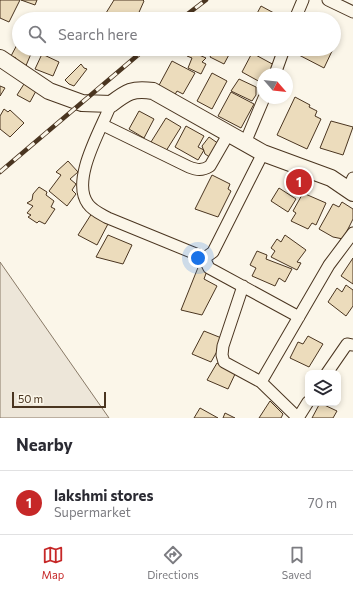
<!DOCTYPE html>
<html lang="en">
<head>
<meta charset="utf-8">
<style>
	:root { --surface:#fff; --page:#f2f2f3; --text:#2b2b33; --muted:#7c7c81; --line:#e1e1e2; --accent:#c62828 }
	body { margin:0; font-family:Commissioner,sans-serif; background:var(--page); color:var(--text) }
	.controls { position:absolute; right:12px; bottom:12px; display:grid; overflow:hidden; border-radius:8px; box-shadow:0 2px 6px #0003 }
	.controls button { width:36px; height:36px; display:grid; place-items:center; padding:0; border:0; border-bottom:1px solid var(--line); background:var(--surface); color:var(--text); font:20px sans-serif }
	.compass { position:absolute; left:257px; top:68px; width:36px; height:36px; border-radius:50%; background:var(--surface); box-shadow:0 2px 6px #0003; rotate:118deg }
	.scale { position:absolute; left:12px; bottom:10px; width:94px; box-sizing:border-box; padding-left:4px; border:2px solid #4a3520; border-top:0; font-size:11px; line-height:14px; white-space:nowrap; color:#4a3520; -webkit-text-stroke:3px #fbf6e9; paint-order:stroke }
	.you { position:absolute; left:198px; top:258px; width:14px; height:14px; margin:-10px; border:3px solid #fff; border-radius:50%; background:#1a73e8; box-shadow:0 0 0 6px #1a73e833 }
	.badge { display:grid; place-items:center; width:26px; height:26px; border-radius:50%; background:var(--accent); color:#fff; font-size:13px; font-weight:700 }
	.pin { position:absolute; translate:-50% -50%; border:2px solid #fff; box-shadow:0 1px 4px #0006 }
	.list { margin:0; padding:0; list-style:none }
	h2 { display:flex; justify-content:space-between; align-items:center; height:52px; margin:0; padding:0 16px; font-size:17px }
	h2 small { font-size:13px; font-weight:400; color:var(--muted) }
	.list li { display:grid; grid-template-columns:26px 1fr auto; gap:12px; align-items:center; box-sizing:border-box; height:64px; padding:0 16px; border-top:1px solid var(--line) }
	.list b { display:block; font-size:15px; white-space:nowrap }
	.list p { margin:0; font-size:13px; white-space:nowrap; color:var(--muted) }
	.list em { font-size:13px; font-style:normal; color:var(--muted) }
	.icon { flex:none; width:22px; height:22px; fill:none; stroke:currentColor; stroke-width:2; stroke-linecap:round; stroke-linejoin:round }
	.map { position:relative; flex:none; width:353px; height:418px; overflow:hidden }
	.search { position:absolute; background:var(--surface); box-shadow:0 2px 6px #0003; left:12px; right:12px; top:12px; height:44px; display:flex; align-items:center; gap:10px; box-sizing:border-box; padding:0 14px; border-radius:22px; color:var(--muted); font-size:15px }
	.sheet { height:116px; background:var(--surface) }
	nav { display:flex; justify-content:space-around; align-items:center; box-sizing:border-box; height:56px; border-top:1px solid var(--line); background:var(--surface); font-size:11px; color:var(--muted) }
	nav a { display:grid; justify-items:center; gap:2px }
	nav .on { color:var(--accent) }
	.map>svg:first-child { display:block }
	.green { fill:#ede6d9; stroke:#887966 }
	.building { fill:#ecdcbc; stroke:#4a3520 }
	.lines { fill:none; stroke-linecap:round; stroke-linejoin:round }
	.street-casing { stroke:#4a3520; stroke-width:13 }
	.secondary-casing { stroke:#4a3520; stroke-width:18 }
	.street { stroke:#fbf6e9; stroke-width:11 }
	.secondary { stroke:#fbf6e9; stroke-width:16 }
	.rail-casing { stroke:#4a3520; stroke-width:4.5 }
	.rail { stroke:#fbf6e9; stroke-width:3; stroke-dasharray:9; stroke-linecap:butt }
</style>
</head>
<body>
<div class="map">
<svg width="353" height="418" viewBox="0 0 353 418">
	<rect width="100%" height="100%" fill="#fbf6e9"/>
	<path class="green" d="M0,262L109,418H0Z"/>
	<path class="building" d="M0,0H20L9,22L0,18Z
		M21,0H37L35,5Z
		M114,0H143L144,1L136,19H117L106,13Z
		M261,6L285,19H254Z
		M19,41V49H33L25,68L14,62L16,58L11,56Z
		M214,49H232L224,64L210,57Z
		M299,49H333L324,68L297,54Z
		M190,51L206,58L202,62L206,64L201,74L188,68L192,58L187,56Z
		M252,53L276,66L272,74H263L262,83L242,72Z
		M42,54L59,62L53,76L35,69Z
		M172,61L195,73L183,94L177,91L173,98L157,89Z
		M81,64L84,68L87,69L74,86L69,84L65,80Z
		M212,73L227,81L212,109L197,101Z
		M239,79L256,87V95L252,101L231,91Z
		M24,84L36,91L30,102L17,95Z
		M0,86L5,88L0,96Z
		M231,92L254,104L241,128L218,116Z
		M295,97L310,105L309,107L317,111L315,116L321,119L307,149L277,135Z
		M4,109L8,112L10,110L24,123L10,137L0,129V116Z
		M139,111L154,119L144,138L129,129Z
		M166,118L181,127L166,151L151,142Z
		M331,121L353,127L343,155L320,148Z
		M186,126L204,136L198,147L204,150L198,160L175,147Z
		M209,137L219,144L211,158L205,154L202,146Z
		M68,161L78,172L70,179L76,184L72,190L76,194L67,206L49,191L61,175L56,172Z
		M212,175L230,184L228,189L231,191L218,217L195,209Z
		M39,187L47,192L46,195L54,201L51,207L55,209L45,224L39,221L37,223L28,217L31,215L27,213L33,206L27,203L32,200L33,194Z
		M279,188L296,199L288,212L271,201Z
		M303,193L326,203L316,225L312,223L308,229L291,221L296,213L293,211Z
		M342,202L353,209V219L343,239L333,237L319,229L333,204L339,207Z
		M92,213L109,222L97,245L78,235Z
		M108,235L132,245L123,264L96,257Z
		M285,235L306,250L297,262L301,263L297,270L271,257L275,251L271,248L277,239L281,242Z
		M257,251L267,255L266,259L292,269L285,282L279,278L275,286L252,276L256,268L250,265Z
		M353,258V284L341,276Z
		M199,265L208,268L204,279L217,286L202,315L181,310Z
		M346,285L353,290V306L346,316L328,302L337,288L342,292Z
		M204,331L224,339L211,362L192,354Z
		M308,336L323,344L309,367L290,358L298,342L303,344Z
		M217,363L236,372L228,389L207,380Z
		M270,401L283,414L281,418H259Z
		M320,403L337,411L333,418H312Z
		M200,408L218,418H194Z
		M225,413L235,418H223Z"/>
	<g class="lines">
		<defs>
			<path id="street" d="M328,0L353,12
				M295,19L303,0
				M275,74L284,49
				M111,104C102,128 70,180 88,204C93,211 101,214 108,218L201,256L206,257L213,252L263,153
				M103,125L189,167C197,170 202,171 210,166L229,133
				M245,143L264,98
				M348,189L353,178
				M206,257V262L209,268L299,317
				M243,286L223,346L222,355L224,362L261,382L298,418L308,402
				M327,373L347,344L353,345
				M261,382L329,265L353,233"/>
			<path id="secondary" d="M0,58L49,91L82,103L111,104C127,92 132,88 153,91L263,153L331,178L353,193"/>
		</defs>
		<use href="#street" class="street-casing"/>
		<use href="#secondary" class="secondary-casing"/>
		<use href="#street" class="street"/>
		<use href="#secondary" class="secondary"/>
		<defs>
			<path id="rail" d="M181,19L206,0
				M0,172L145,49"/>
		</defs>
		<use href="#rail" class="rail-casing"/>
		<use href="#rail" class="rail"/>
	</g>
</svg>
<div class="controls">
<button><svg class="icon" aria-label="layers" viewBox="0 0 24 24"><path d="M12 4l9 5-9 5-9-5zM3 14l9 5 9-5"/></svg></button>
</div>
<svg class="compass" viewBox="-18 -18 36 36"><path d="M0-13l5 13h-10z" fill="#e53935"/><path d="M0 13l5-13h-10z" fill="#7c7c81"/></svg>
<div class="scale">50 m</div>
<div class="you"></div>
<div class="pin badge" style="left:299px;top:182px">1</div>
<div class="search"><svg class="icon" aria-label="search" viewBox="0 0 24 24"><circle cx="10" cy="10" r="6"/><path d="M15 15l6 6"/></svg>Search here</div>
</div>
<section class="sheet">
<h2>Nearby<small></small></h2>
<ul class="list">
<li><span class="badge">1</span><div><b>lakshmi stores</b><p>Supermarket</p></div><em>70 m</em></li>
</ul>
</section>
<nav>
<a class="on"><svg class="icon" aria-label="map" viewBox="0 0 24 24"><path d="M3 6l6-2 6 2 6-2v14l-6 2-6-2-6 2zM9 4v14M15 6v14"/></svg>Map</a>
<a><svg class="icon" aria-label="directions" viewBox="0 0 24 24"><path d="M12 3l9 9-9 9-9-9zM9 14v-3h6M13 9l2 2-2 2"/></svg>Directions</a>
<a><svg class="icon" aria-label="saved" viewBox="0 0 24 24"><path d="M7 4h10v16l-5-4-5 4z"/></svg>Saved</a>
</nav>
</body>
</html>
